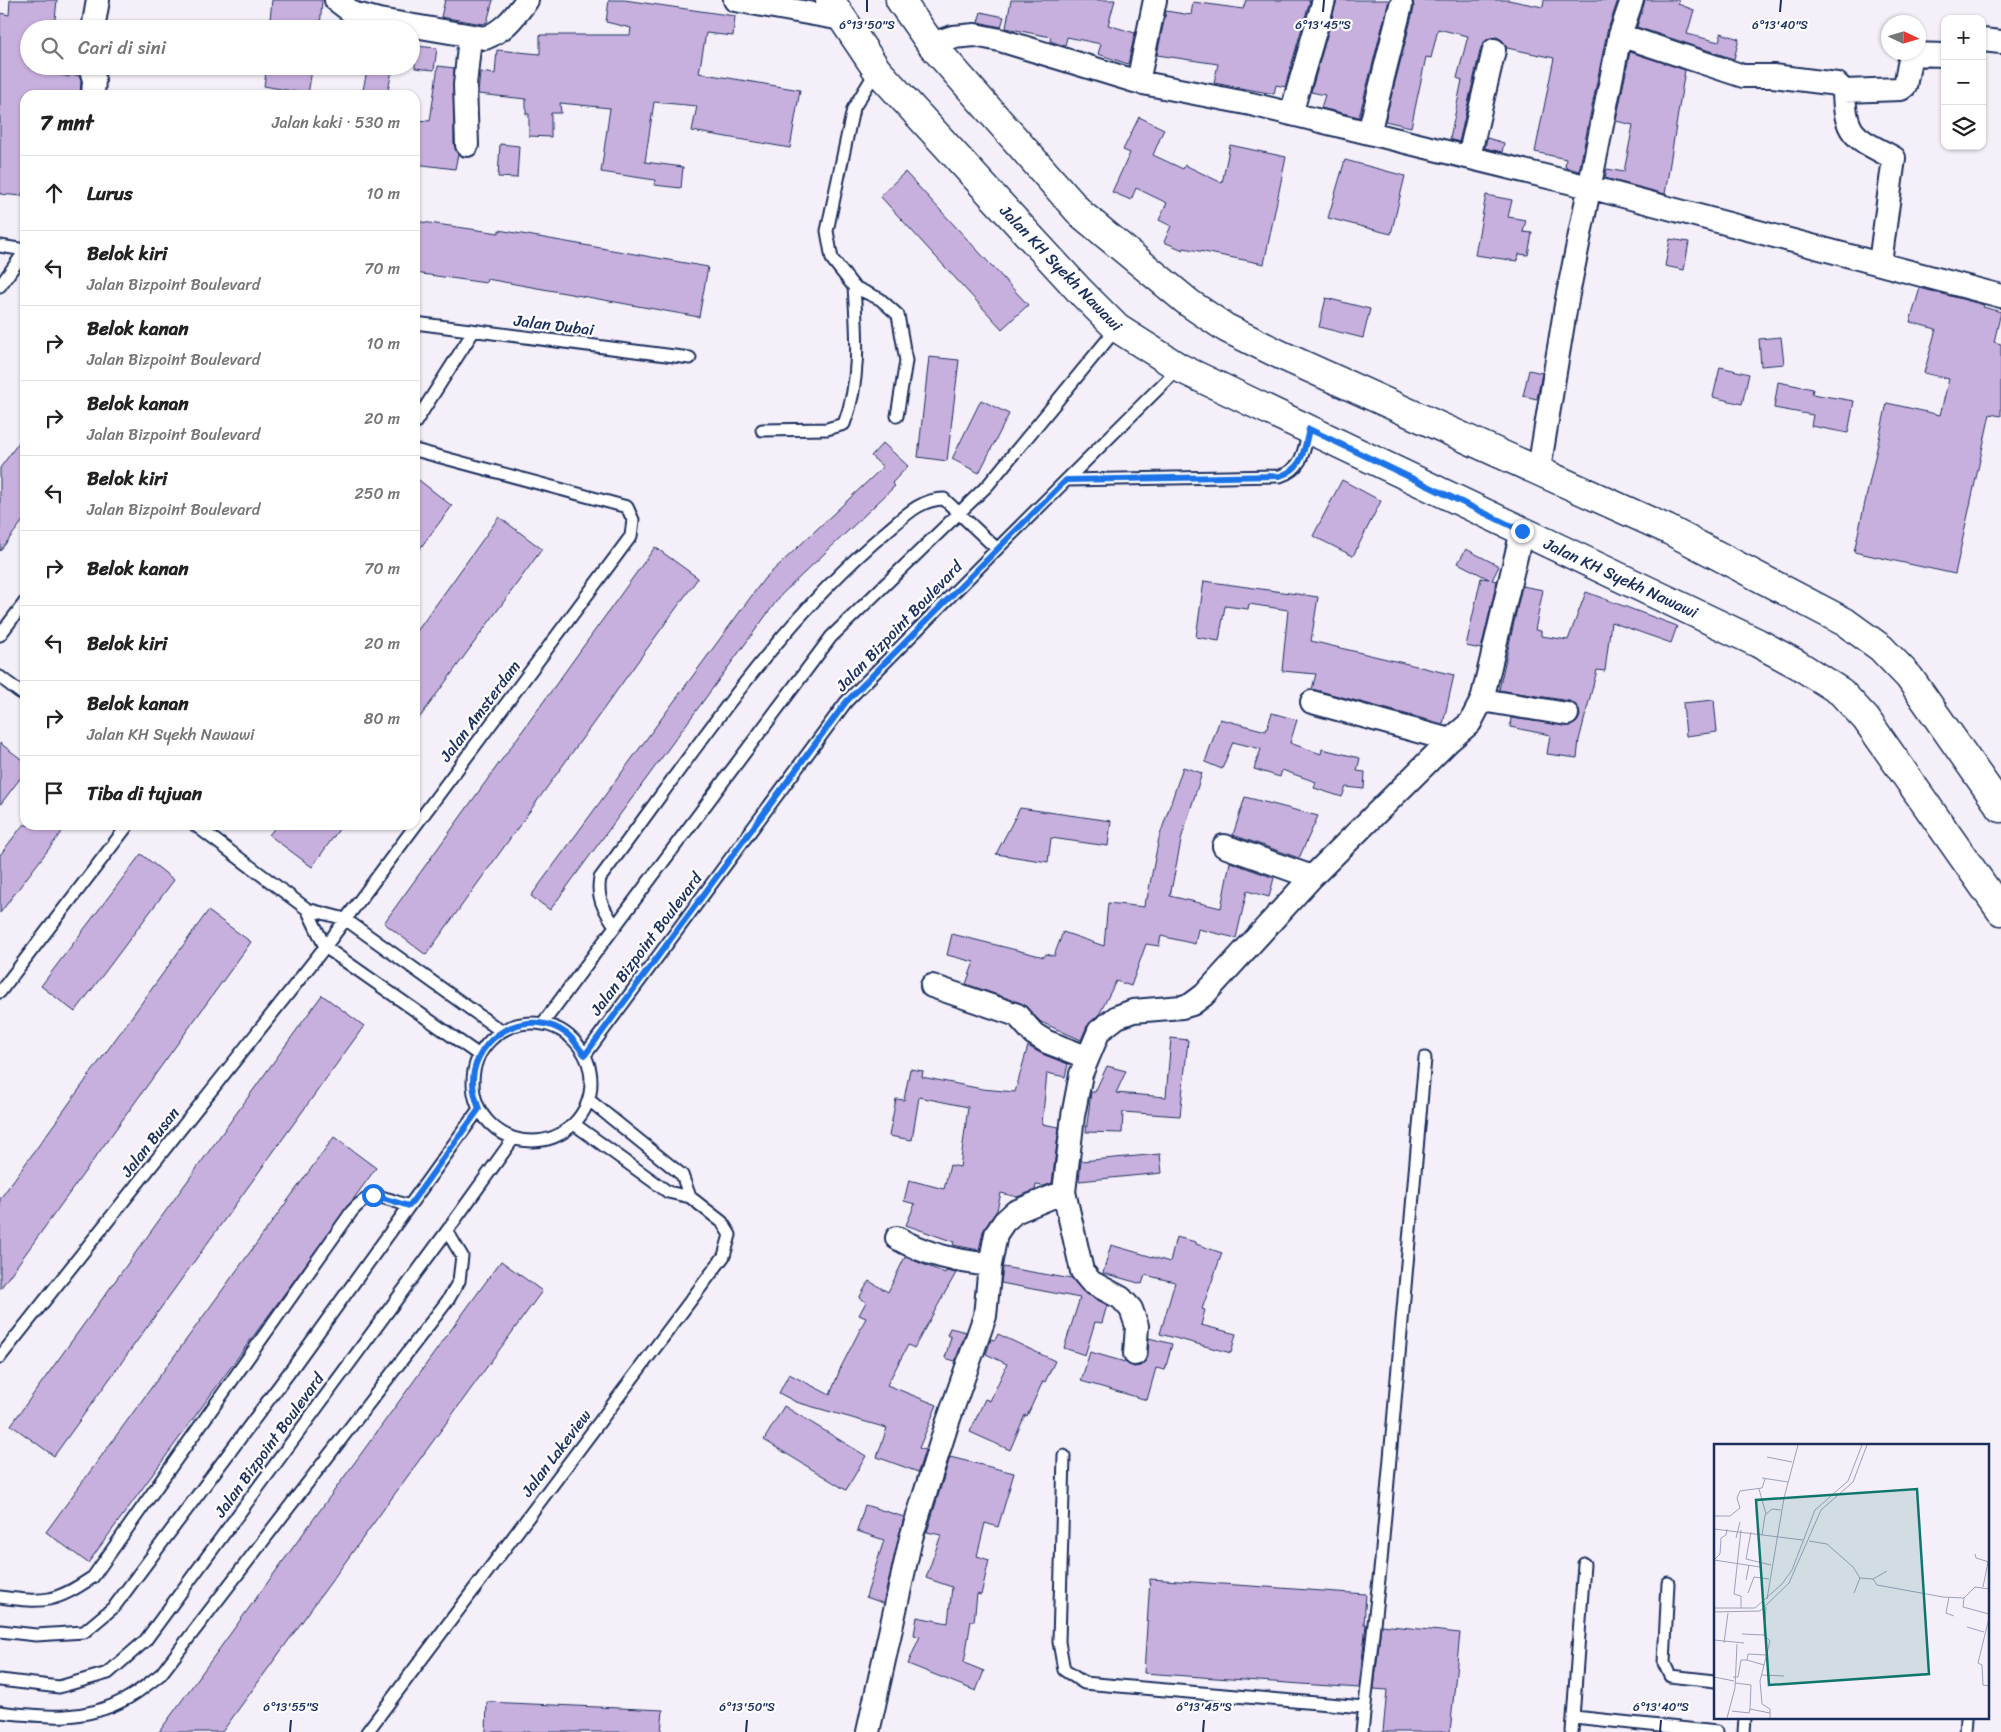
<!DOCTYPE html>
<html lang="id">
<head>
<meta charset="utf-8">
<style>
	:root { --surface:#fff; --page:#f2f2f2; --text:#222; --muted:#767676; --line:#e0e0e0 }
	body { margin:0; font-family:Sriracha,sans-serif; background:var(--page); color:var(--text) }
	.controls { position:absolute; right:15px; top:15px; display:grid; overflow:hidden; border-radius:10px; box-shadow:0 1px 4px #0004 }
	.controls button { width:45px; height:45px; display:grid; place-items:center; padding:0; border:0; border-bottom:1px solid var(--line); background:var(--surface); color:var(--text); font:25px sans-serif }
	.compass { position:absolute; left:1881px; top:15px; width:45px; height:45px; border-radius:50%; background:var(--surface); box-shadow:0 1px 4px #0004; rotate:94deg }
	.stop { position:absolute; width:15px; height:15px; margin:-11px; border:4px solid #1a73e8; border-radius:50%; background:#fff }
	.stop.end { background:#1a73e8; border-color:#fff; box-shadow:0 1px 5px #0008 }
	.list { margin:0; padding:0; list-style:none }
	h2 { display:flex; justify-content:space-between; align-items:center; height:65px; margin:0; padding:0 20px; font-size:21px }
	h2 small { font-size:16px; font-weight:400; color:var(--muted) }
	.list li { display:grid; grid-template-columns:32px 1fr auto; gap:15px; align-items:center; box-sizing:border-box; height:75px; padding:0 20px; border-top:1px solid var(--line) }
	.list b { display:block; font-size:19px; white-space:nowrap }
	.list p { margin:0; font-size:16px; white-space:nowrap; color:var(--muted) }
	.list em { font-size:16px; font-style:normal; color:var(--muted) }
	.icon { flex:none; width:28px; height:28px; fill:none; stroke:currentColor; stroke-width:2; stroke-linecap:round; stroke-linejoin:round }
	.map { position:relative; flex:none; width:2001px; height:1732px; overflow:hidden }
	.search { position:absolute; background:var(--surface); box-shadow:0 1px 4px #0004; left:20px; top:20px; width:400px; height:55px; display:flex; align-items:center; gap:12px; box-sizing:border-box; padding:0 18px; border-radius:28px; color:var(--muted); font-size:19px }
	.panel { position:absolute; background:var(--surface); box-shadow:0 1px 4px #0004; left:20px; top:90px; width:400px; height:740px; border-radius:15px }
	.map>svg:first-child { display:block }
	.building { fill:#c8b0de; stroke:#1b2f5e }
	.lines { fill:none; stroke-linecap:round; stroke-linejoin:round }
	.lane-casing { stroke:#1b2f5e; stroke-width:15 }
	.street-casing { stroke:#1b2f5e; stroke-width:26 }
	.secondary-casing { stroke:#1b2f5e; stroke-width:31 }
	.lane { stroke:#fff; stroke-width:11 }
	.street { stroke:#fff; stroke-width:22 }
	.secondary { stroke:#fff; stroke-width:28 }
	.route { stroke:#1a73e8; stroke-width:6 }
	.ticks { fill:none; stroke:#1b2f5e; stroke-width:2 }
	.labels { text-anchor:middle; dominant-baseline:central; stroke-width:4.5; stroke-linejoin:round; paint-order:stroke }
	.street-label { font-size:16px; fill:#1b2f5e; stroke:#fff }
	.inset-road { fill:none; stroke:#9da2ba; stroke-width:1 }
	.view { fill:#0f766e; fill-opacity:0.15; stroke:#0f766e; stroke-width:2.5 }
	.inset-edge { fill:none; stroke:#1b2f5e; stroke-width:2.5 }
	.ticks-label { font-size:12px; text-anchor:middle; fill:#1b2f5e; stroke:#fff; stroke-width:4.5; stroke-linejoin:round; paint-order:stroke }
</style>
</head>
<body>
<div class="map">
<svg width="2001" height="1732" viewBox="0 0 2001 1732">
	<rect width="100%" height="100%" fill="#f4eff8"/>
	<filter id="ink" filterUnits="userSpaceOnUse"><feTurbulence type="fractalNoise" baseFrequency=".02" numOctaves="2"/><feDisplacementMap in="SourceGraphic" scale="10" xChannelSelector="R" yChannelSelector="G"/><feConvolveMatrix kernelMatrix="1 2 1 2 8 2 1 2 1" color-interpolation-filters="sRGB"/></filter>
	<g filter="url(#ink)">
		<path class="building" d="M10,0H57L54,29H29V67L69,77L70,74L79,76L81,81L80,95H25V193H22V196L0,194V13L9,15Z
			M272,0H322L320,29H269Z
			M445,0H493L487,22L483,24L441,17Z
			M609,0H624L735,16L733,36L706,33L699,73L800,90L790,148L692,131L697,106L654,102L645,162L683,167L681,188L654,185L655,180L601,172L610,108L560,103L561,113H551V137L529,136V114H526V99L478,94L480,72L495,74L497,50L540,54V35H630L631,28L606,22Z
			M1011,0H1115L1108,25L1135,33L1128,64L1098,54L1101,44L1067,37L1065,46L1050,41L1051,37L1006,28Z
			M1246,0H1310L1285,87L1276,85L1274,94L1214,83L1218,64L1157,55L1166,11L1191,15L1193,2L1243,9Z
			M1337,0H1389L1359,117L1321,108L1325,95L1311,92Z
			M1413,0H1508L1543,7L1544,0H1618L1607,32L1579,171L1565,167L1566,159L1535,152L1554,58L1507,48L1503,41L1497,37L1490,38L1481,47L1459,142L1450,139L1462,80L1457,78L1468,36L1438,29L1431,58L1426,57L1411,127L1385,121L1414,8Z
			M1645,0H1679L1678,4L1694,10L1687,34L1719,42L1721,33L1739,39L1734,59L1637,27Z
			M981,12L1004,17L1001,27L978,22Z
			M415,46L437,48L434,70L415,68Z
			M1630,52L1685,70L1665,194L1605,178L1607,169L1624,172L1633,125L1616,121Z
			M267,66H288L312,70L308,94L264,86Z
			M368,66H393L387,95H362Z
			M438,66L454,68V145L458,154L455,169L415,164V120L430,121Z
			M1139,117L1164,129L1153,155L1183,169L1185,165L1222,183L1230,145L1286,157L1264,264L1184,248L1183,250L1164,242L1171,226L1159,220L1167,203L1136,188L1131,200L1112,192L1130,153L1123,150Z
			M1487,138L1504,143L1502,152L1485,148Z
			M500,144L519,146L517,178L498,177Z
			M1345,160L1405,176L1391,234L1328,218Z
			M905,172L1028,305L1002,329L880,196Z
			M1486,195L1512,200L1508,217L1526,220L1523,232L1532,233L1528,255L1519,254L1517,261L1475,255Z
			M415,221L499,233V230L708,267L699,317L487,279L486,283L415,273Z
			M1670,239L1689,242L1684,270L1665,266Z
			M1920,288L1984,305L1983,307L2001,312L1994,342L2001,344V416L1990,414L1955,574L1854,552L1887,403L1940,415L1949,379L1924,373L1936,329L1910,322Z
			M1326,298L1370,309L1363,338L1319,327Z
			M1781,337L1784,364L1761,366L1759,339Z
			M929,357L959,360L947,461L918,457Z
			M1720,367L1749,374L1742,404L1713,397Z
			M1529,370L1542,373L1537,399L1523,396Z
			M1778,382L1813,389L1812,394L1854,401L1848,433L1811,426L1813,415L1774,408Z
			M981,400L1009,414L979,473L952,459Z
			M25,434V518L0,551V468Z
			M883,443L908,466L892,483L895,486L781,595L550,910L531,896L764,579L883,467L871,456Z
			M415,477L452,506L415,555Z
			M1342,480L1381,501L1353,556L1313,536Z
			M499,517L542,549L415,724V634Z
			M655,547L698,578L426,955L384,923Z
			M1466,549L1499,566L1492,580L1497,581L1481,649L1466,646L1481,578L1489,579L1458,563Z
			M1204,581L1318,597L1311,641L1454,675L1443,724L1312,689L1316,674L1282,671L1288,610L1249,604L1248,609L1225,606L1219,641L1196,637Z
			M1522,586L1543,590L1535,630L1541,631V636L1568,640L1586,592L1677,626L1671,643L1611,622L1605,671L1597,670L1579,740L1577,758L1547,754L1550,735L1510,727L1511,718L1571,726L1577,722L1580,716L1579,709L1570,701L1499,690Z
			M1714,700L1717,732L1686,736L1683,703Z
			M1272,713L1297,720L1290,743L1321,754L1322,749L1360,758L1357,771L1365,772L1364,789L1346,787L1342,797L1314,788L1316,782L1282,770L1280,777L1254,769L1261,749L1233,742L1222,769L1205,762L1220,719L1266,731Z
			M0,743L25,762V772L0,805Z
			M1183,767L1202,773L1182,836L1170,896L1221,908L1230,862L1274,878L1269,897L1247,891L1236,938L1198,929L1195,944L1161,936L1159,946L1146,944L1131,986L1116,981L1100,1013L1087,1026L1081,1040L1041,1022L1021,1003L966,984L974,962L947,955L952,934L1044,957L1046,954L1054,956L1063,932L1104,946L1108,903L1144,907L1145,899H1147L1159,838Z
			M1245,797L1318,816L1299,858L1233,835Z
			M1020,808L1111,821L1108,846L1051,838L1048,862L996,854Z
			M23,825H67L0,913V855Z
			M277,825H342L312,867L269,835Z
			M141,854L174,880L75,1012L41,986Z
			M208,911L251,942L0,1289V1199Z
			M322,995L364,1026L54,1456L11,1425Z
			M1171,1038L1188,1040L1180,1116L1123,1112L1122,1133L1086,1132L1091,1092H1095L1107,1066L1126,1071L1116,1093L1166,1097Z
			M1028,1046L1042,1054L1068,1064L1065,1077L1047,1073L1042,1124L1059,1127L1052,1183L1044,1186L1036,1185L1035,1190L1017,1197L1001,1193L997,1210L983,1231L979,1250L953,1245L954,1242L906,1225L915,1204L904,1201L909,1180L944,1189L950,1165L960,1167L968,1107L919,1097L912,1140L889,1136L896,1099L904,1100L910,1069L923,1071L922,1077L982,1089L1015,1092Z
			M334,1137L376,1168L88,1563L46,1532Z
			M1160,1154L1162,1173L1079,1181L1081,1161Z
			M1176,1237L1196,1242V1244L1222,1253L1202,1309L1205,1310L1201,1325L1236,1334L1231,1353L1160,1334L1175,1282L1145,1275L1142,1284L1103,1273L1111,1245L1170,1262Z
			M905,1257L945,1273L946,1271L956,1273L914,1348L908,1345L887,1385L937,1405L919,1448L925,1450L918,1472L877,1457L887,1428L796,1402L779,1393L789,1374L830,1395L841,1367L866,1318L859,1315L866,1302L859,1298L869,1281L888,1292Z
			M501,1261L542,1291L222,1732H159Z
			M1003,1267L1072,1279L1085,1293L1107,1305L1102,1323L1095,1322L1085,1355L1064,1348L1080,1298L1001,1283Z
			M950,1328L966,1332L955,1361L945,1358L951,1337L947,1335Z
			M998,1334L1055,1361L1045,1382L1043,1381L1027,1416L1025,1415L1010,1450L970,1432L985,1399L990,1401L1007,1364L986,1354L991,1339L995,1340Z
			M1149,1338L1172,1344L1165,1370L1156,1368L1147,1400L1081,1381L1090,1352L1125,1362L1134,1367L1140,1366L1146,1362L1148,1355Z
			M784,1406L866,1456L846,1490L764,1440Z
			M950,1457L1014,1473L998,1527L985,1523L977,1556L989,1560L981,1595L977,1594L974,1621H971L964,1663L984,1671L976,1691L908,1664L920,1636L914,1635L917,1617L948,1623L952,1587L926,1578L941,1535L927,1532Z
			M865,1505L904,1517L883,1603L866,1597L884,1540L857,1531Z
			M1150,1579L1366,1594L1364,1624H1366L1359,1688L1144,1673Z
			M1381,1625L1460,1633L1450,1732H1383L1387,1690L1374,1689Z
			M487,1702L663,1710L661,1732H486Z"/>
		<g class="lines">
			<defs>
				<path id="lane" d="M877,70L853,109L827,231L832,259L854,287L880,299L898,315L906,361L897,416
					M0,246L25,250
					M0,286L25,251
					M415,323L690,358
					M415,423L473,332
					M762,430L827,429L844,424C861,381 857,333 854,287
					M1067,480L1280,476C1303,469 1304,450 1309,429
					M0,635L25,602
					M0,677L25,696
					M195,825L307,909L345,919L501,1031
					M307,909L325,947L479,1055
					M615,926C604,909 596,898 600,878C690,759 772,628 887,531C905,516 920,499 944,499L997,549
					M0,992L128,825
					M543,1023L831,637L988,485L1117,328
					M473 1082a59 59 0 1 1 118 0a59 59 0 1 1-118 0Z
					M585,1055L846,702L997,549L1179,368
					M589,1100L682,1175L690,1197
					M0,1357L325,947L631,536L633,520L627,507L415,450
					M1064,1456L1059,1642L1064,1670L1084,1683L1364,1707
					M1668,1583L1664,1663L1670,1676L1715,1681
					M0,1597C46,1603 54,1603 93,1577L352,1211C372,1188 383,1198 409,1206
					M0,1631L36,1635L84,1632L114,1607L291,1370L479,1109
					M0,1680L59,1687L108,1673L145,1641L447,1231L513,1139
					M0,1712C45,1717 84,1722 126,1699C138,1693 149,1683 161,1674L448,1300L459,1281L462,1256L447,1231
					M1574,1717L1717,1732
					M367,1732L724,1256L730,1235L722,1222L690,1197L668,1192L574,1124
					M1362,1732L1381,1561L1425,1058
					M1572,1732L1584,1564
					M1744,1732L1745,1718
					M1965,1732L1966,1718"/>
				<path id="street" d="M336,0L353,13L379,20L485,38C505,30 514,17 527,0
					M735,0L842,19
					M93,29L98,0
					M1620,35L1743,76H1773L1837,84L1844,91C1845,137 1856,138 1894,158L1880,263
					M1982,40L2001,42
					M931,44L953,37L975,35L1000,40L1138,82L1251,104L1589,187L2001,296
					M90,66L94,80L93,95
					M1138,82L1155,0
					M1844,91L1901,89L1905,86L1911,54L1945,55
					M1291,114L1324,0
					M1369,133L1401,5
					M467,145L465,85L470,37
					M1469,157L1494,50
					M1539,469L1567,299L1620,35L1632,0
					M1482,700L1567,714
					M1312,702L1450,740
					M1224,846L1312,877
					M932,986L1017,1015L1034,1034L1047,1042L1086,1057
					M897,1238C926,1255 957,1261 990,1265
					M1135,1354L1137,1326L1131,1309L1121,1298L1091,1282L1082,1271L1064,1192L1073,1116L1081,1074L1099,1031L1117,1017L1133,1011L1182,1007L1192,1004L1204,995L1312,877L1450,740L1470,723L1482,700L1522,531
					M868,1732L911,1538L947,1424L985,1316L990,1265L996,1234L1004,1222L1015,1212L1064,1192"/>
				<path id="secondary" d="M830,0L877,70L1079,290L1117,328L1180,368L1758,643L1797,664L1841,692L1866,719L2001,911
					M900,0L931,44L1081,214L1189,303L1226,328L1281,355L1667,529L1845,622L1881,648L1909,677L2001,808"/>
			</defs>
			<use href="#lane" class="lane-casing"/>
			<use href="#street" class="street-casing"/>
			<use href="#secondary" class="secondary-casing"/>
			<use href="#lane" class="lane"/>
			<use href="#street" class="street"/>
			<use href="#secondary" class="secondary"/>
		</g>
	</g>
	<g class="lines" filter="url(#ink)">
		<path class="route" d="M373,1195L409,1206L479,1109C475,1097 471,1085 474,1071C483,1030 532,1008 567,1034C574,1039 579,1049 585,1055L846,702L1066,480L1280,476C1303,469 1304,450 1309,429L1522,531"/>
	</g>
	<path class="ticks" d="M867,12V0M1323,12L1324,0M1780,12L1781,0M290,1732L291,1720M746,1732L747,1720M1203,1732L1204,1720M1660,1732L1661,1720"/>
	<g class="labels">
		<g class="street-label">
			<text transform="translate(1061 268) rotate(46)">Jalan KH Syekh Nawawi</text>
			<text transform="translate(554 325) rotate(7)">Jalan Dubai</text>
			<text transform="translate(1621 578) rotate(25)">Jalan KH Syekh Nawawi</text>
			<text transform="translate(899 626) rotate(-46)">Jalan Bizpoint Boulevard</text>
			<text transform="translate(480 711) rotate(-53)">Jalan Amsterdam</text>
			<text transform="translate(646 944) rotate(-53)">Jalan Bizpoint Boulevard</text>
			<text transform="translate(150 1142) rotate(-52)">Jalan Busan</text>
			<text transform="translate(269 1445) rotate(-54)">Jalan Bizpoint Boulevard</text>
			<text transform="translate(556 1453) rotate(-53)">Jalan Lakeview</text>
		</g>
	</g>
	<g transform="translate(1714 1444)">
		<rect width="275" height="275" fill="#f4eff8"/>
		<path class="inset-road" d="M53,13L78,18M48,34L74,38M45,45L52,70M0,72H16L26,64L23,54L26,47L48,44L51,35M0,85L89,96M27,86L20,150L27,152V164M37,88L32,115L57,121M48,91L51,71L58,65L67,66M22,94L26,78M95,97L113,100L139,123L146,134L159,135L173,127M261,110L262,114L275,118M0,116L46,123M0,116L6,110L7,94L12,91L13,85M159,135L163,141L229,153L250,154L261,143L275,145M32,136L35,121M269,143L274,118M34,149L40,133L55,135M140,149L146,134M235,153L232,169L240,172M250,154L249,163L275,170M53,155L70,54L84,1M52,163L50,191L56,197L46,237L48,260L56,265V274M0,164H41L68,140L78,126L101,66L134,37L148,1M0,168L46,167L75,139L107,66L139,38L153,1M275,174L264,219L268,221L269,241L275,242M253,183L270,188M28,190L50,191M0,196L30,199M10,199L14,169M33,216L50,221M48,231L70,232M0,233L20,237M19,233H24L27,216H33L34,210L52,211M21,239L37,241L36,265L56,269M18,267L35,269L36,265M13,274L21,244L23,200"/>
		<path class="view" d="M203,45L215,230L55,241L42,56Z"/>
		<rect width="275" height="275" class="inset-edge"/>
	</g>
	<g class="ticks-label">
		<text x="867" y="29">6°13'50"S</text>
		<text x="1323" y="29">6°13'45"S</text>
		<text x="1780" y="29">6°13'40"S</text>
		<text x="291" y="1711">6°13'55"S</text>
		<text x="747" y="1711">6°13'50"S</text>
		<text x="1204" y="1711">6°13'45"S</text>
		<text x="1661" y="1711">6°13'40"S</text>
	</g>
</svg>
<div class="controls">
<button>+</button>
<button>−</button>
<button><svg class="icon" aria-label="layers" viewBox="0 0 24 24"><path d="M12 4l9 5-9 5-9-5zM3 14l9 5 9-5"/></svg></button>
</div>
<svg class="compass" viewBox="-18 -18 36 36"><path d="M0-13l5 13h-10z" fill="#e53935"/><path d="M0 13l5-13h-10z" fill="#767676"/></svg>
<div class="stop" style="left:373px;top:1195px"></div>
<div class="stop end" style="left:1522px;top:531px"></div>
<div class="search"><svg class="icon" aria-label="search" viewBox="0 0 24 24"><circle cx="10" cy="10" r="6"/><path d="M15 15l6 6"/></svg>Cari di sini</div>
<section class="panel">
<h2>7 mnt<small>Jalan kaki · 530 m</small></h2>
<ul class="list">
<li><svg class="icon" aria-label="ahead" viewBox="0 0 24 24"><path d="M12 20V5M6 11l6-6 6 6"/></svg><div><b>Lurus</b></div><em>10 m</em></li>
<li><svg class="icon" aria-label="left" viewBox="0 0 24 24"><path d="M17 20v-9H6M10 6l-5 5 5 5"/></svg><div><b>Belok kiri</b><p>Jalan Bizpoint Boulevard</p></div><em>70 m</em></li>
<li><svg class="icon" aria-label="right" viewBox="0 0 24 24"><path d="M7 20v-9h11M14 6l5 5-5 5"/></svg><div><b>Belok kanan</b><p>Jalan Bizpoint Boulevard</p></div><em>10 m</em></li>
<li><svg class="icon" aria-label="right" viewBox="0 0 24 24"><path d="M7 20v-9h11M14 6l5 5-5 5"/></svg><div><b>Belok kanan</b><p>Jalan Bizpoint Boulevard</p></div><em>20 m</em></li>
<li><svg class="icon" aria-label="left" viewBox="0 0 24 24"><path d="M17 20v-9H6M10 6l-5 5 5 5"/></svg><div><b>Belok kiri</b><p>Jalan Bizpoint Boulevard</p></div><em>250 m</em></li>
<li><svg class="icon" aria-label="right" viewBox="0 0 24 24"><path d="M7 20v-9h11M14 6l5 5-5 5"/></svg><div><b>Belok kanan</b></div><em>70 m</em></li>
<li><svg class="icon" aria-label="left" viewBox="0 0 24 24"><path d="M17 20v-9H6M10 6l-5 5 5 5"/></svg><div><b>Belok kiri</b></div><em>20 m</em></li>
<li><svg class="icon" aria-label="right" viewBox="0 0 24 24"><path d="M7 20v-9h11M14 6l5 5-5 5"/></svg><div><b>Belok kanan</b><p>Jalan KH Syekh Nawawi</p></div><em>80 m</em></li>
<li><svg class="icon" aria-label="arrive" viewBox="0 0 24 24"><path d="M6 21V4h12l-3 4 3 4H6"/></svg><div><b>Tiba di tujuan</b></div></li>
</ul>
</section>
</div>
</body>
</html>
